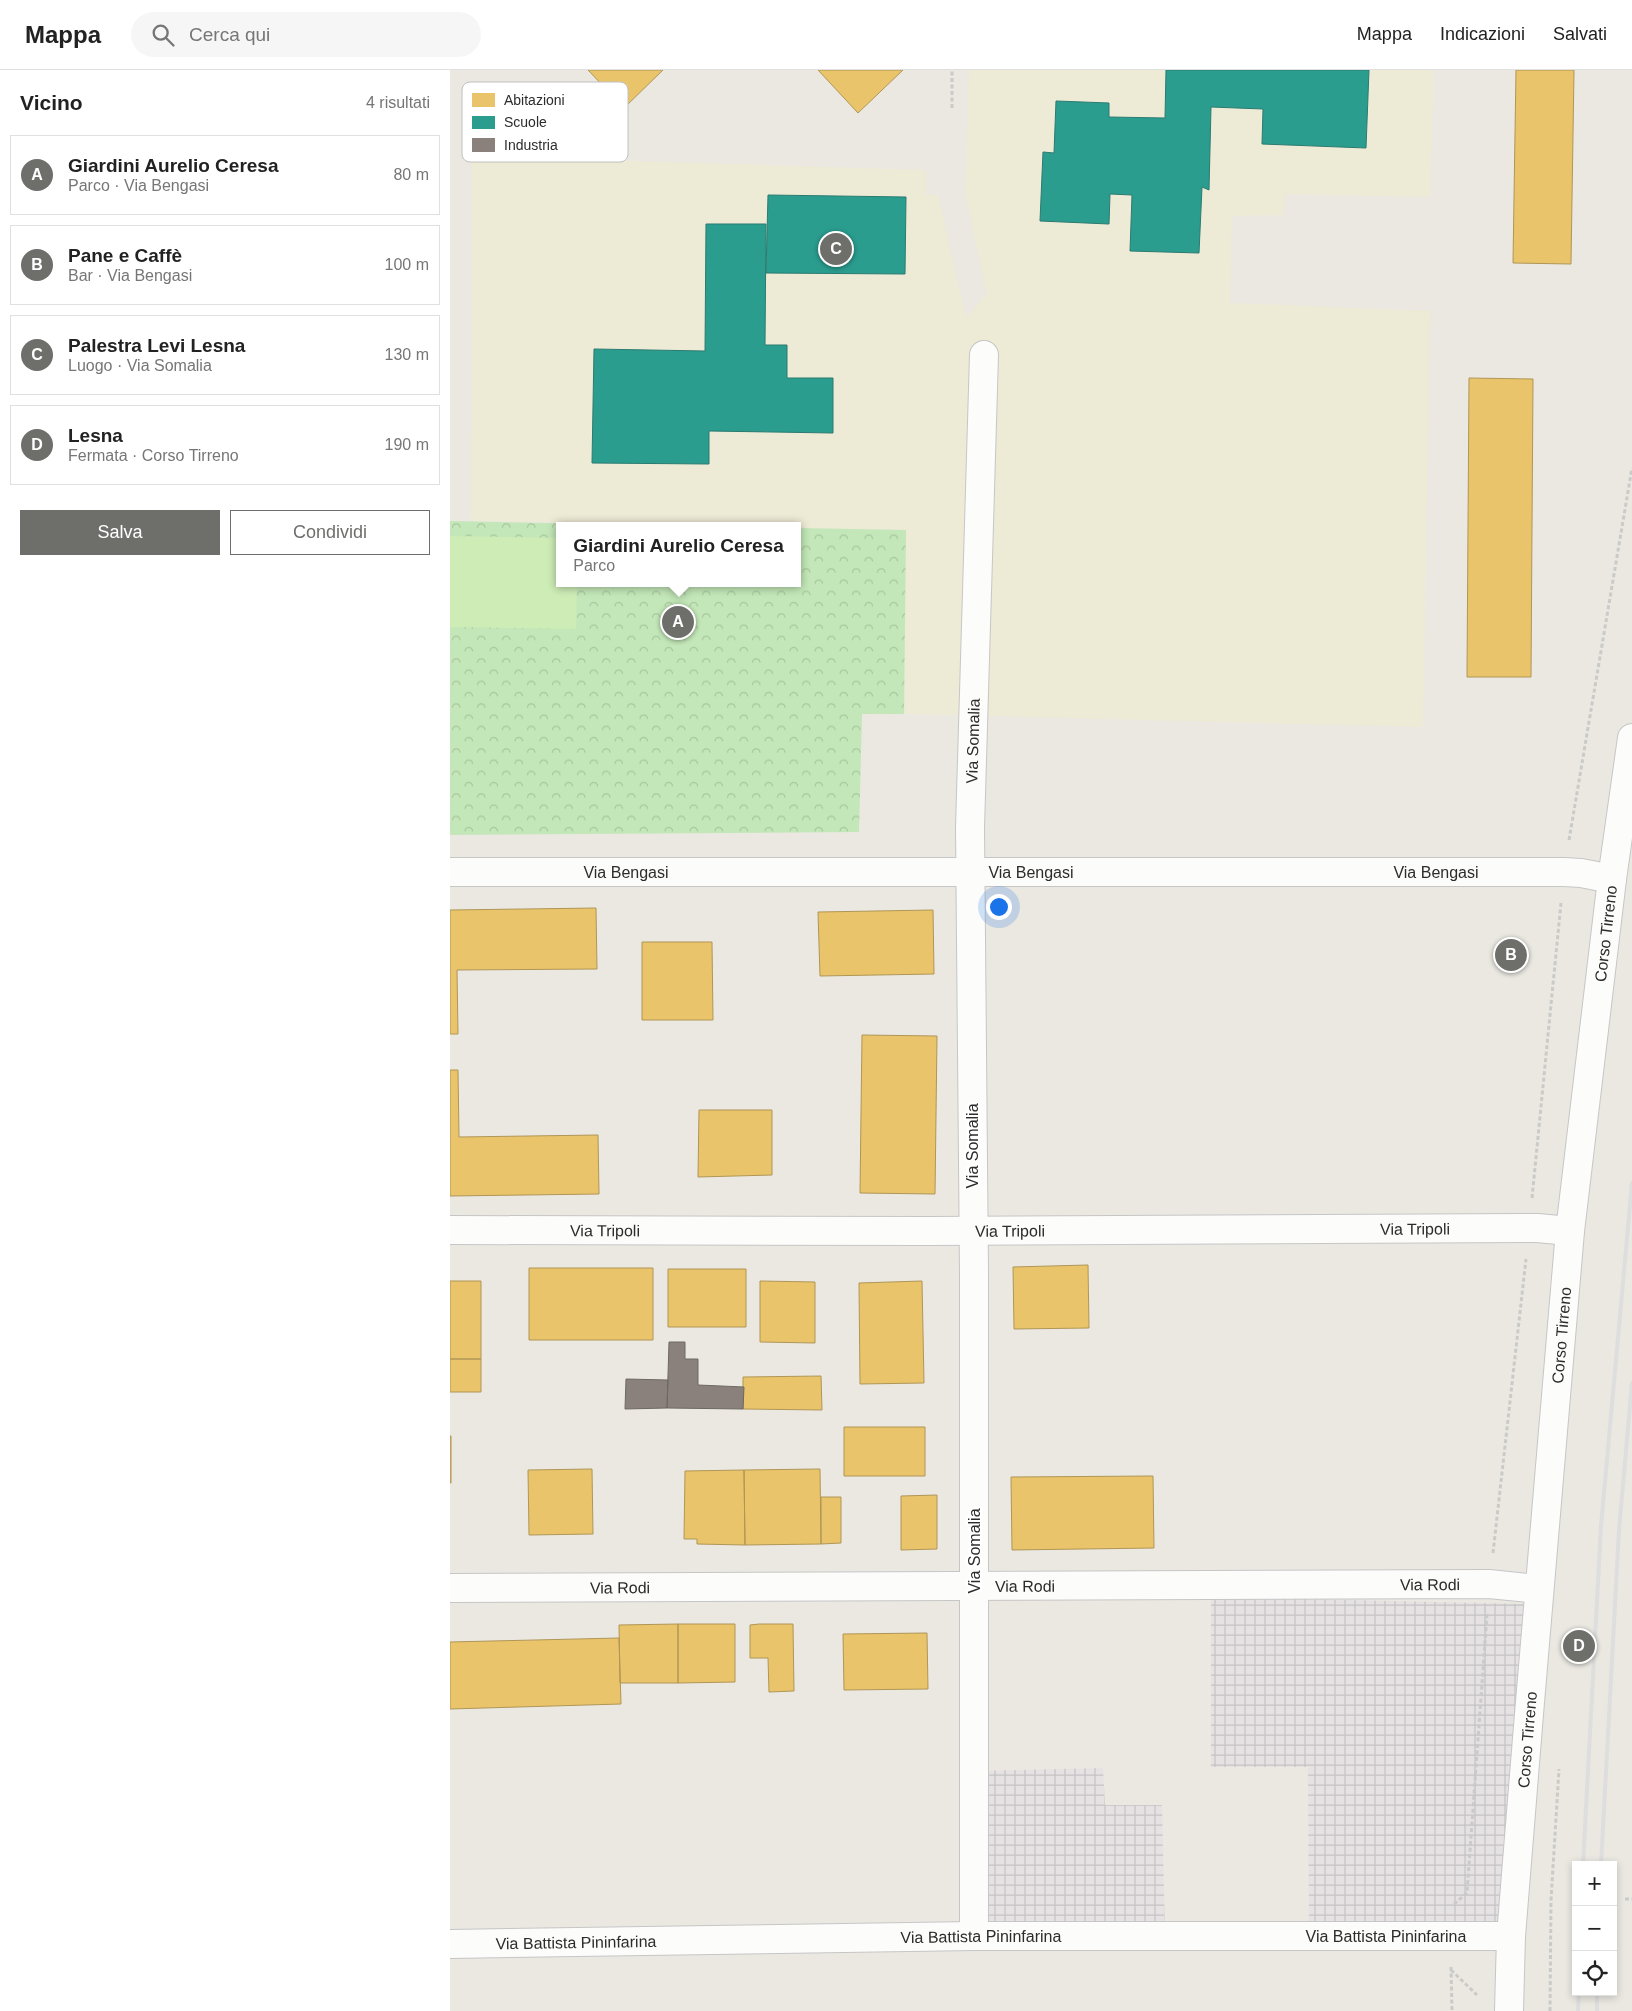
<!DOCTYPE html>
<html lang="it">
<head>
<meta charset="utf-8">
<style>
	:root { --surface:#fff; --page:#f6f6f6; --text:#222; --muted:#767676; --line:#e0e0e0; --accent:#6e6e6b }
	body { margin:0; font-family:Helvetica,sans-serif; background:var(--page); color:var(--text) }
	.controls { position:absolute; right:15px; bottom:15px; display:grid; overflow:hidden; border-radius:0px; box-shadow:0 2px 8px #0003 }
	.controls button { width:45px; height:45px; display:grid; place-items:center; padding:0; border:0; border-bottom:1px solid var(--line); background:var(--surface); color:var(--text); font:25px sans-serif }
	.you { position:absolute; left:548px; top:836px; width:18px; height:18px; margin:-12px; border:4px solid #fff; border-radius:50%; background:#1a73e8; box-shadow:0 0 0 8px #1a73e833 }
	.badge { display:grid; place-items:center; width:32px; height:32px; border-radius:50%; background:var(--accent); color:#fff; font-size:16px; font-weight:700 }
	.pin { position:absolute; translate:-50% -50%; border:2px solid #fff; box-shadow:0 1px 5px #0006 }
	.popup { position:absolute; left:106px; top:452px; width:245px; height:65px; box-sizing:border-box; display:grid; place-content:center; border-radius:0px; background:var(--surface); filter:drop-shadow(0 1px 4px #0005); font-size:16px; white-space:nowrap; color:var(--muted) }
	.popup b { font-size:19px; color:var(--text) }
	.popup::after { content:''; position:absolute; left:50%; top:100%; margin-left:-10px; border:10px solid transparent; border-top-color:var(--surface) }
	.list { margin:0; padding:0; list-style:none }
	h2 { display:flex; justify-content:space-between; align-items:center; height:65px; margin:0; padding:0 20px; font-size:21px }
	h2 small { font-size:16px; font-weight:400; color:var(--muted) }
	.list li { display:grid; grid-template-columns:32px 1fr auto; gap:15px; align-items:center; box-sizing:border-box; height:80px; margin:0 10px 10px; padding:0 10px; border:1px solid var(--line); border-radius:0px }
	.list b { display:block; font-size:19px; white-space:nowrap }
	.list p { margin:0; font-size:16px; white-space:nowrap; color:var(--muted) }
	.list em { font-size:16px; font-style:normal; color:var(--muted) }
	.actions { display:flex; gap:10px; padding:15px 20px }
	.actions a { flex:1; padding:11px 0; border:1px solid var(--accent); border-radius:0px; text-align:center; font-size:18px; color:var(--accent) }
	.actions .main { background:var(--accent); color:#fff }
	.icon { flex:none; width:28px; height:28px; fill:none; stroke:currentColor; stroke-width:2; stroke-linecap:round; stroke-linejoin:round }
	.map { position:relative; flex:none; width:1182px; height:1941px; overflow:hidden }
	header { display:flex; align-items:center; gap:30px; box-sizing:border-box; height:70px; padding:0 25px; background:var(--surface); border-bottom:1px solid var(--line) }
	header strong { font-size:24px }
	nav { display:flex; gap:28px; margin-inline-start:auto; font-size:18px }
	.search { width:350px; height:45px; background:var(--page); display:flex; align-items:center; gap:12px; box-sizing:border-box; padding:0 18px; border-radius:28px; color:var(--muted); font-size:19px }
	main { display:flex }
	aside { flex:1; background:var(--surface) }
	.map>svg:first-child { display:block }
	.industrial { fill:url(#industrial-grid) }
	.education { fill:#edead5 }
	.park { fill:url(#park-crowns) }
	.pitch { fill:#cdecb6 }
	.homes { fill:#e9c46a; stroke:#b09657 }
	.schools { fill:#2a9d8f; stroke:#2b7b71 }
	.industry { fill:#8a817c; stroke:#6e6864 }
	.lines { fill:none; stroke-linecap:round; stroke-linejoin:round }
	.minor-casing { stroke:#c7c6c7; stroke-width:30 }
	.path { stroke:#cacac9; stroke-width:3; stroke-dasharray:4 2.5; stroke-linecap:butt }
	.minor { stroke:#fcfcfa; stroke-width:28 }
	.rail { stroke:#dededf; stroke-width:4 }
	.labels { text-anchor:middle; dominant-baseline:central; stroke-width:5; stroke-linejoin:round; paint-order:stroke }
	.street-label { font-size:16px; fill:#2c2c2c; stroke:#fff }
	.key { fill:#fff; stroke:#c0c0c0; stroke-width:1 }
	.key-label { font-size:14px; fill:#2c2c2c }
</style>
</head>
<body>
<header>
<strong>Mappa</strong>
<div class="search"><svg class="icon" aria-label="search" viewBox="0 0 24 24"><circle cx="10" cy="10" r="6"/><path d="M15 15l6 6"/></svg>Cerca qui</div>
<nav><a>Mappa</a><a>Indicazioni</a><a>Salvati</a></nav>
</header>
<main>
<aside>
<h2>Vicino<small>4 risultati</small></h2>
<ul class="list">
<li><span class="badge">A</span><div><b>Giardini Aurelio Ceresa</b><p>Parco · Via Bengasi</p></div><em>80 m</em></li>
<li><span class="badge">B</span><div><b>Pane e Caffè</b><p>Bar · Via Bengasi</p></div><em>100 m</em></li>
<li><span class="badge">C</span><div><b>Palestra Levi Lesna</b><p>Luogo · Via Somalia</p></div><em>130 m</em></li>
<li><span class="badge">D</span><div><b>Lesna</b><p>Fermata · Corso Tirreno</p></div><em>190 m</em></li>
</ul>
<div class="actions"><a class="main">Salva</a><a>Condividi</a></div>
</aside>
<div class="map">
<svg width="1182" height="1941" viewBox="0 0 1182 1941">
	<defs>
		<pattern id="industrial-grid" width="8" height="8" patternUnits="userSpaceOnUse" patternTransform="scale(1.25)"><rect width="8" height="8" fill="#e6e2e4"/><path d="M0 4h8M4 0v8" fill="none" stroke="#c5c2c4"/></pattern>
		<pattern id="park-crowns" width="20" height="18" patternUnits="userSpaceOnUse" patternTransform="scale(1.25)"><rect width="20" height="18" fill="#c3e7b8"/><path d="M2 6a3 3 0 1 1 6 0M12 15a3 3 0 1 1 6 0" fill="none" stroke="#a8c69e"/></pattern>
	</defs>
	<rect width="100%" height="100%" fill="#eae8e1"/>
	<path class="industrial" d="M761,1527L1076,1534L1051,1863L859,1866L858,1697H761Z
		M653,1698L655,1735H712L715,1869L526,1874V1701Z"/>
	<path class="education" d="M519,0H984L980,127L835,124L833,145L782,146L780,233L980,241L973,657L454,644L456,460L347,458V456L21,451L22,86L475,100L476,125H488L516,248L537,224L515,124Z"/>
	<path class="park" d="M0,451L246,456H109V513H347V458L456,460L454,644H412L409,762L0,765Z"/>
	<path class="pitch" d="M0,466L109,468V513H127L126,559L0,557Z"/>
	<path class="homes" d="M138,0H213L174,38Z
		M368,0H453L408,43Z
		M1066,0H1124L1121,194L1063,193Z
		M1019,308L1083,309L1081,607H1017Z
		M146,838L147,899L7,900L8,964H0V840Z
		M483,840L484,904L370,906L368,842Z
		M192,872H262L263,950H192Z
		M412,965L487,966L485,1124L410,1123Z
		M0,1000H8L9,1067L148,1065L149,1124L0,1126Z
		M249,1040H322V1105L248,1107Z
		M638,1195L639,1258L564,1259L563,1197Z
		M79,1198H203V1270H79Z
		M218,1199H296V1257H218Z
		M0,1211H31V1289H0Z
		M310,1211L365,1212V1273L310,1272Z
		M472,1211L474,1313L410,1314L409,1213Z
		M0,1289H31V1322H0Z
		M371,1306L372,1340L293,1339V1307Z
		M394,1357H475V1406H394Z
		M0,1366H1V1413H0Z
		M142,1399L143,1464L79,1465L78,1400Z
		M370,1399L371,1474L295,1475L294,1400Z
		M294,1400L295,1475L247,1474V1469H234L235,1401Z
		M703,1406L704,1478L562,1480L561,1407Z
		M487,1425V1479L451,1480V1426Z
		M371,1427H391V1473L371,1474Z
		M228,1554V1613H170L169,1555Z
		M228,1554H285V1612L228,1613Z
		M309,1554H343L344,1621L319,1622L318,1588H300V1555Z
		M477,1563L478,1619L394,1620L393,1564Z
		M169,1568L171,1634L0,1639V1572Z"/>
	<path class="schools" d="M716,0H919L916,78L812,74L813,39L761,37L759,120L752,117L749,183L680,181L682,125L660,124L659,154L590,151L593,82L604,83L606,31L659,33V47L715,48Z
		M318,125L456,127L455,204L316,203Z
		M256,154H316L315,275H337V308H383V363L259,361V394L142,393L144,279L255,281Z"/>
	<path class="industry" d="M219,1272H235V1289H248V1315L294,1317L293,1339L217,1338Z
		M176,1309L218,1310L217,1338L175,1339Z"/>
	<g class="lines">
		<defs>
			<g id="minor">
				<path id="s1" d="M0,802H1114L1131,803L1162,809"/>
				<path id="s2" d="M0,1160L479,1161L1087,1158L1120,1161"/>
				<path id="s3" d="M0,1518L1039,1514L1089,1519"/>
				<path id="s4" d="M524,1866V1203L520,758L534,285"/>
				<path id="s5" d="M0,1874L524,1866H1061"/>
				<path id="s6" d="M1059,1941L1061,1866L1079,1644L1120,1161L1162,809L1182,668"/>
			</g>
		</defs>
		<use href="#minor" class="minor-casing"/>
		<path class="path" d="M502,38V0
			M1119,770L1182,398
			M1082,1128L1111,833
			M1043,1483L1076,1189
			M1175,1829H1182
			M1004,1834L1017,1823L1037,1544
			M1001,1897L1002,1941
			M1001,1900L1027,1925
			M1100,1941L1101,1830L1109,1699"/>
		<use href="#minor" class="minor"/>
		<path class="rail" d="M1133,1795L1151,1456L1182,1113
			M1151,1795L1169,1460L1182,1313
			M1128,1941L1129,1922
			M1147,1941V1922"/>
	</g>
	<g class="labels">
		<g class="street-label">
			<text stroke="none"><textPath href="#s4" startOffset="1195">Via Somalia</textPath></text>
			<text stroke="none"><textPath href="#s1" startOffset="176">Via Bengasi</textPath></text>
			<text stroke="none"><textPath href="#s1" startOffset="581">Via Bengasi</textPath></text>
			<text stroke="none"><textPath href="#s1" startOffset="986">Via Bengasi</textPath></text>
			<text stroke="none"><textPath href="#s6" startOffset="1082">Corso Tirreno</textPath></text>
			<text transform="translate(522 1076) rotate(-90)">Via Somalia</text>
			<text stroke="none"><textPath href="#s2" startOffset="965">Via Tripoli</textPath></text>
			<text stroke="none"><textPath href="#s2" startOffset="155">Via Tripoli</textPath></text>
			<text stroke="none"><textPath href="#s2" startOffset="560">Via Tripoli</textPath></text>
			<text stroke="none"><textPath href="#s6" startOffset="678">Corso Tirreno</textPath></text>
			<text transform="translate(524 1481) rotate(-90)">Via Somalia</text>
			<text stroke="none"><textPath href="#s3" startOffset="980">Via Rodi</textPath></text>
			<text stroke="none"><textPath href="#s3" startOffset="575">Via Rodi</textPath></text>
			<text stroke="none"><textPath href="#s3" startOffset="170">Via Rodi</textPath></text>
			<text stroke="none"><textPath href="#s6" startOffset="272">Corso Tirreno</textPath></text>
			<text stroke="none"><textPath href="#s5" startOffset="936">Via Battista Pininfarina</textPath></text>
			<text stroke="none"><textPath href="#s5" startOffset="531">Via Battista Pininfarina</textPath></text>
			<text stroke="none"><textPath href="#s5" startOffset="126">Via Battista Pininfarina</textPath></text>
		</g>
	</g>
	<rect x="12" y="12" width="166" height="80" rx="8" class="key"/>
	<rect x="22" y="23" width="23" height="14" fill="#e9c46a"/>
	<rect x="22" y="46" width="23" height="13" fill="#2a9d8f"/>
	<rect x="22" y="68" width="23" height="14" fill="#8a817c"/>
	<g class="key-label">
		<text x="54" y="35">Abitazioni</text>
		<text x="54" y="57">Scuole</text>
		<text x="54" y="80">Industria</text>
	</g>
</svg>
<div class="controls">
<button>+</button>
<button>−</button>
<button><svg class="icon" aria-label="locate" viewBox="0 0 24 24"><circle cx="12" cy="12" r="6"/><path d="M12 2v4M12 18v4M2 12h4M18 12h4"/></svg></button>
</div>
<div class="you"></div>
<div class="pin badge" style="left:228px;top:552px">A</div>
<div class="popup"><b>Giardini Aurelio Ceresa</b>Parco</div>
<div class="pin badge" style="left:1061px;top:885px">B</div>
<div class="pin badge" style="left:386px;top:179px">C</div>
<div class="pin badge" style="left:1129px;top:1576px">D</div>
</div>
</main>
</body>
</html>
